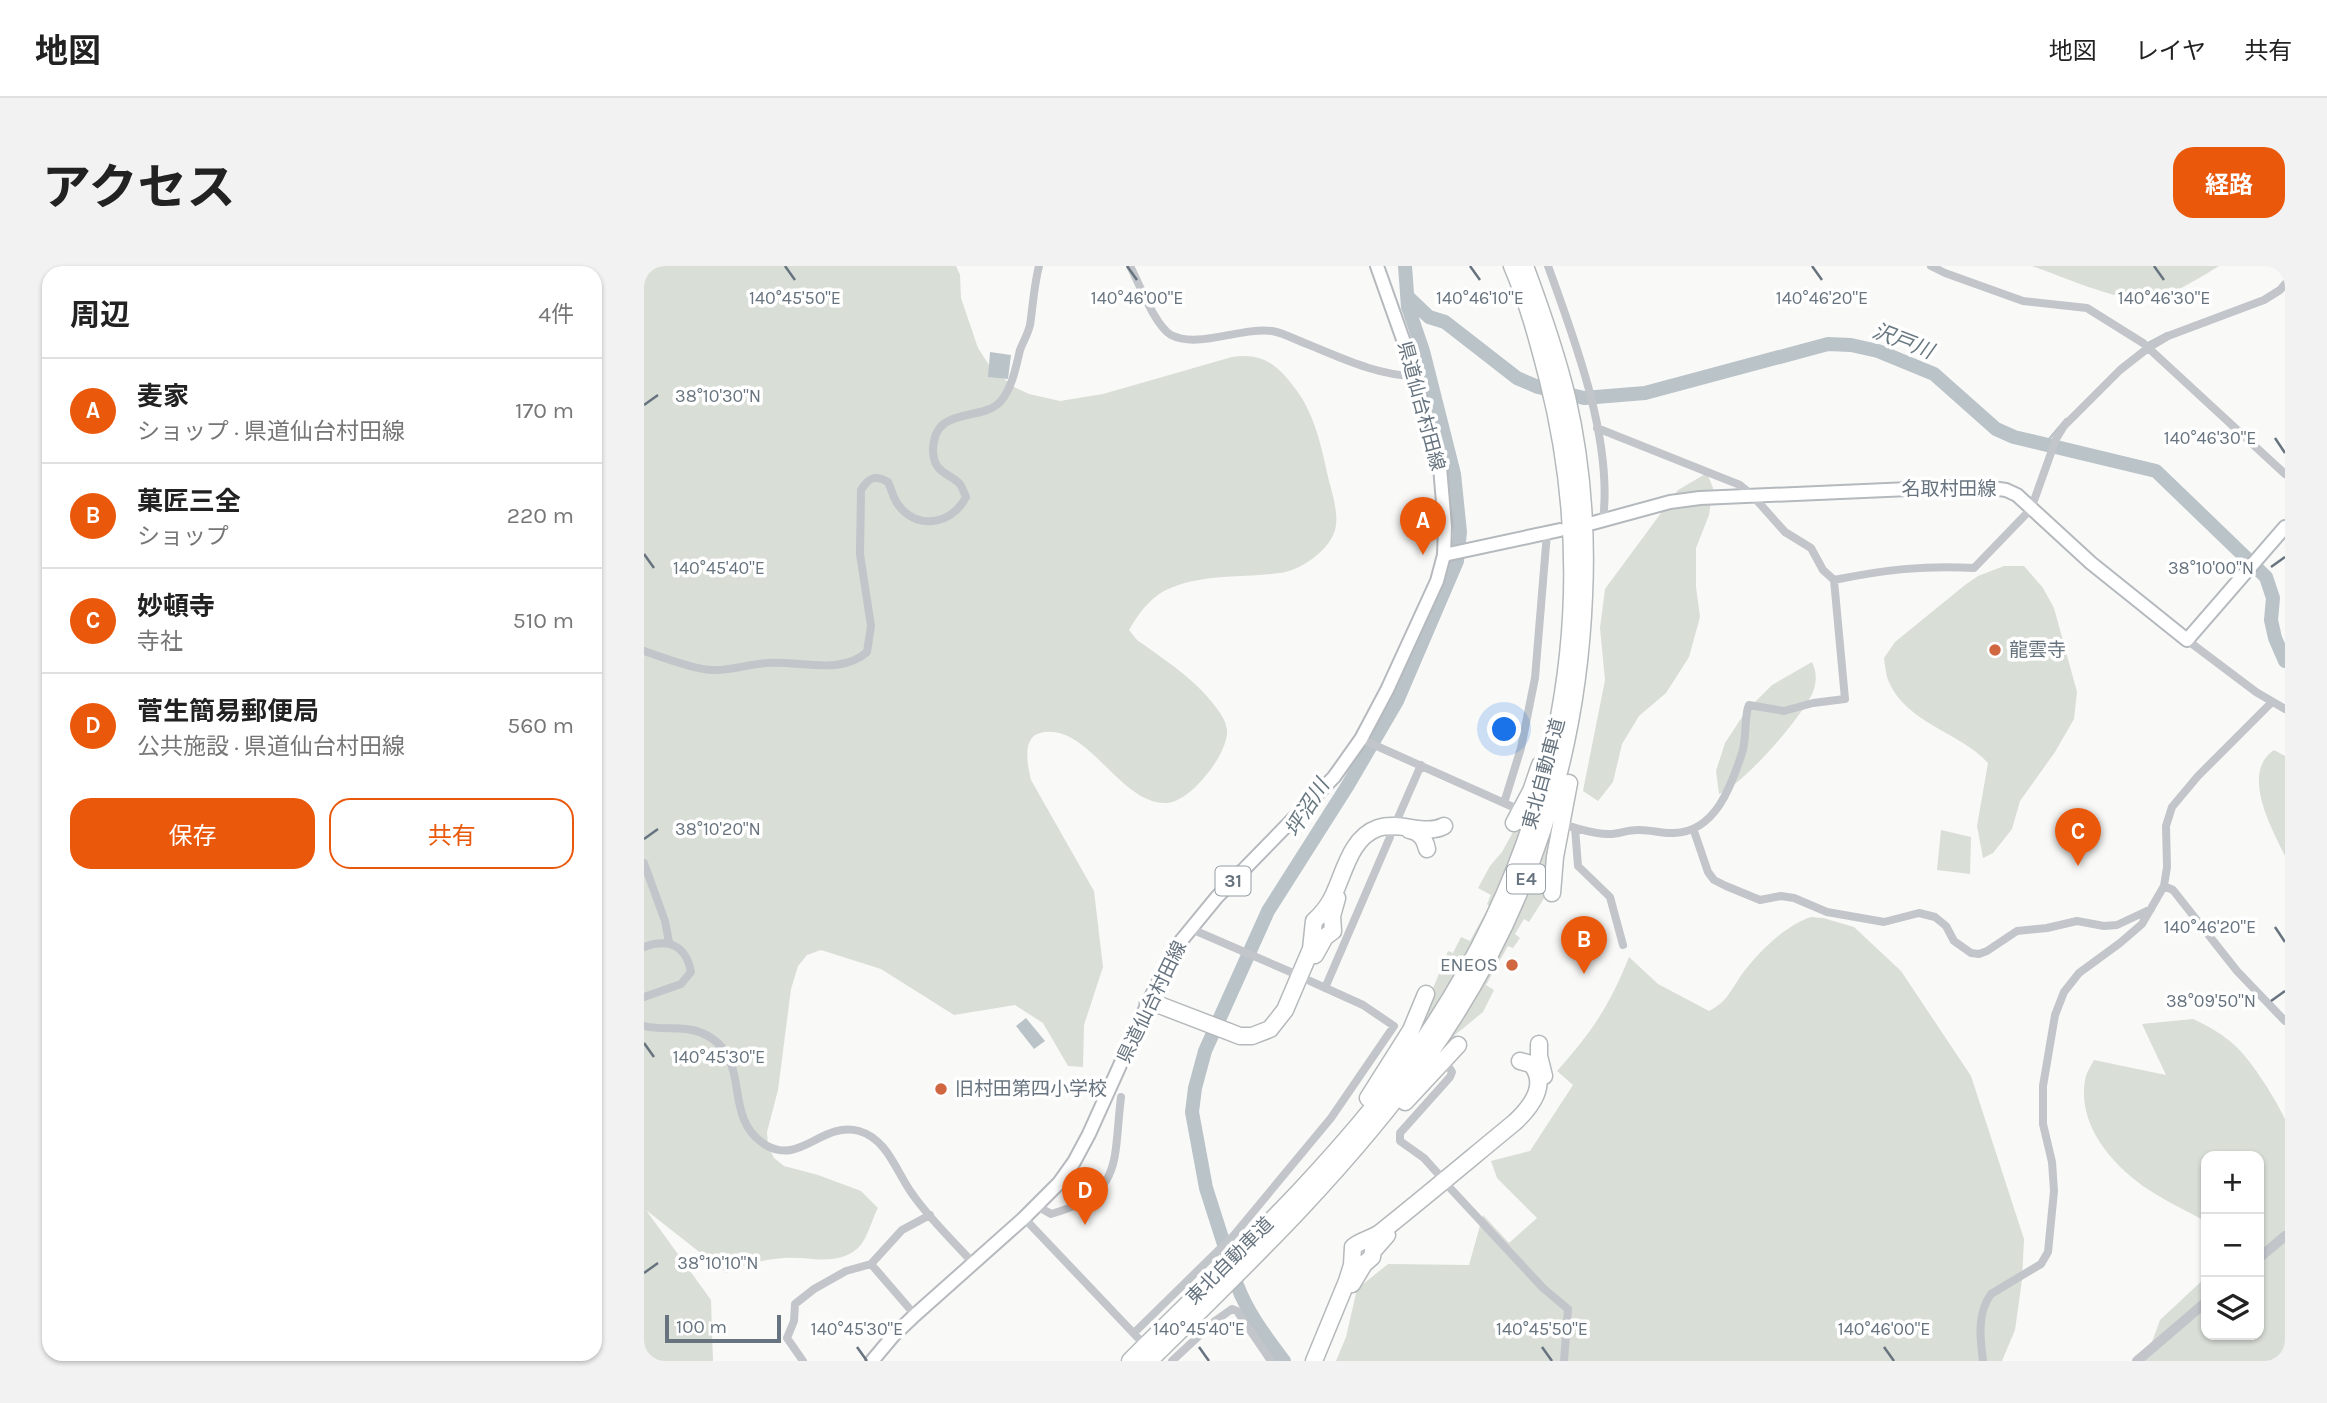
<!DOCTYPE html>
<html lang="ja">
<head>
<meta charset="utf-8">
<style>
	:root { --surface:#fff; --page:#f2f2f2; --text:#222; --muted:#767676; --line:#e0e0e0; --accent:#ea580c }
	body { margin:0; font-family:Karla,"Noto Sans JP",sans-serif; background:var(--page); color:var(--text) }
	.controls { position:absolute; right:21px; bottom:21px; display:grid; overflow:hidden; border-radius:14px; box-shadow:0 2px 5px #0004 }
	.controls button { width:63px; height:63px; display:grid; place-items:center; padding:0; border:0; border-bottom:2px solid var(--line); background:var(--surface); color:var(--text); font:35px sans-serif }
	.scale { position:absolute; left:21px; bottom:18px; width:116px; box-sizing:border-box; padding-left:7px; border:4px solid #67747f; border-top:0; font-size:19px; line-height:24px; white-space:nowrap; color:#67747f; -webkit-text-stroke:5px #fff; paint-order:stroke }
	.you { position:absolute; left:861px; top:464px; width:24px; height:24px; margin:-18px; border:5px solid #fff; border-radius:50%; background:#1a73e8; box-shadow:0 0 0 10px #1a73e833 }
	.badge { display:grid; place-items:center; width:46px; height:46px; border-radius:50%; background:var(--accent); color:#fff; font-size:23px; font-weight:700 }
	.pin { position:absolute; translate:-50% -58px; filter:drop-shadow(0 2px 4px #0008) }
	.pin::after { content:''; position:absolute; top:37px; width:24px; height:21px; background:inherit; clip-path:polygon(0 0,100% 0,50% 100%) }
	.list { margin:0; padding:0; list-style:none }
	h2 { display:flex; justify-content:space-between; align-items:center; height:91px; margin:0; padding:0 28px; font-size:30px }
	h2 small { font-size:23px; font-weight:400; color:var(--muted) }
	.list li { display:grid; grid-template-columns:46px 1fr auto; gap:21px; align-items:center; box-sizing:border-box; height:105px; padding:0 28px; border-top:2px solid var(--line) }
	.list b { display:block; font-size:26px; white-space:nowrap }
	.list p { margin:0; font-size:23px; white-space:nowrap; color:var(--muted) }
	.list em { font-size:23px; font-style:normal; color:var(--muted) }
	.actions { display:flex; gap:14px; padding:21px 28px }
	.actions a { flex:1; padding:16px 0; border:2px solid var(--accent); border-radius:21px; text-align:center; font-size:24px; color:var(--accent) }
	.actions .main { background:var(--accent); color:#fff }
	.icon { flex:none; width:38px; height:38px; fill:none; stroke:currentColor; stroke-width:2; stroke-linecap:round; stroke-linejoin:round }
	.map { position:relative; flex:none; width:1641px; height:1095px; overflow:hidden; border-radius:21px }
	header { display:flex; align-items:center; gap:42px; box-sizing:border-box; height:98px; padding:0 35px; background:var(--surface); border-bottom:2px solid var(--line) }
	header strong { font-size:33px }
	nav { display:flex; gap:38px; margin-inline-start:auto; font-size:24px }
	.intro { display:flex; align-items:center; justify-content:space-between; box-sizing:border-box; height:168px; padding:0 42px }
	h1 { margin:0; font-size:49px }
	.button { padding:18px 32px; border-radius:21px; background:var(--accent); color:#fff; font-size:24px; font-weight:700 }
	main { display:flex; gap:42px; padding:0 42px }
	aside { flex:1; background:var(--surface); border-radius:21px; box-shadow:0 2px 5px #0004 }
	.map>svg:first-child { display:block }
	.green { fill:#d9ded7 }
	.water { fill:#bac3c8 }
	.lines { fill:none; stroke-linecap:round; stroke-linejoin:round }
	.stream { stroke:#bac3c8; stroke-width:2.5 }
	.river { stroke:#bac3c8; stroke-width:14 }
	.secondary-casing { stroke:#b4b9bd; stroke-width:16 }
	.primary-casing { stroke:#b6b9bd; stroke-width:16 }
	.motorway-casing { stroke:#b5b9bc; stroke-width:19 }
	.minor { stroke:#c2c5c9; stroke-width:8 }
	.tertiary { stroke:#c2c5c9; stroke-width:10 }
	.secondary { stroke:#fff; stroke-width:12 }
	.primary { stroke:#fff; stroke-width:12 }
	.motorway { stroke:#fff; stroke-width:16 }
	.ticks { fill:none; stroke:#67747f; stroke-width:2.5 }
	.poi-dot { fill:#d16741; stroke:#fff; stroke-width:2.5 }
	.labels { text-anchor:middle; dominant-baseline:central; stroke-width:7; stroke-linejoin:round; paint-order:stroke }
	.shield { fill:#fff; stroke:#959ea5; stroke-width:2 }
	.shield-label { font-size:18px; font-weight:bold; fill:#67747f }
	.street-label { font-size:19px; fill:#67747f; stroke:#fff }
	.poi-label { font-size:19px; fill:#67747f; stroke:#fff; text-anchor:start }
	.water-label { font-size:21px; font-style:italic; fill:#687880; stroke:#fff }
	.ticks-label { font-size:18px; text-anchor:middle; fill:#67747f; stroke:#fff; stroke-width:7; stroke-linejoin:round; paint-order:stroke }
</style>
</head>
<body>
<header>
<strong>地図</strong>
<nav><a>地図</a><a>レイヤ</a><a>共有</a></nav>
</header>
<div class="intro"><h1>アクセス</h1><a class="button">経路</a></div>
<main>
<aside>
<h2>周辺<small>4件</small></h2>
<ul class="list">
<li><span class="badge">A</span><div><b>麦家</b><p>ショップ · 県道仙台村田線</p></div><em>170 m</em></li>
<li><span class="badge">B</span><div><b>菓匠三全</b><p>ショップ</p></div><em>220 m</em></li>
<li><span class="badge">C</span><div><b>妙頓寺</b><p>寺社</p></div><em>510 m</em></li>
<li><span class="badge">D</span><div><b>菅生簡易郵便局</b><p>公共施設 · 県道仙台村田線</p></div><em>560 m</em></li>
</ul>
<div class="actions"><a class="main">保存</a><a>共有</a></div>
</aside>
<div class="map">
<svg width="1641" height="1095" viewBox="0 0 1641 1095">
	<rect width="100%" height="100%" fill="#f9f9f8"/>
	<path class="green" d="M0,0H312L316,9L317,32L334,82L347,102L370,121L385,128L416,135L459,128L588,91C617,86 633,98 650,121C671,147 678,183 685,215C689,230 696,252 690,267C683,286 655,305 636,307C598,312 555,307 520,325C505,333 493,350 485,364L493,374C518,392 548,411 567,435C574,444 584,455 583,468C581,491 547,535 523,537C475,539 444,455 396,467C377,472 384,501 387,514L450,625L459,701L440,759L439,801L424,800L399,757L371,739L310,749L237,703L177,684L163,689L154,700L147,723L134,824L123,866L124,880L130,892L140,900L174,909L217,925L234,942C228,953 223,974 214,982C192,1001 165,990 140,992C118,994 101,998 82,1007L2,944L67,1034L69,1095H0Z
		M1388,0H1575C1557,11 1523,33 1502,34C1473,35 1417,10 1388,0Z
		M1063,207L1069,222L1065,249L1052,282V321L1056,351L1045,391L1022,427L995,450L978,478L969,516L954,535L939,525L961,414L956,362L961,323L1034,224Z
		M1360,300H1380L1399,322L1410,342L1433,426L1430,453L1411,486L1376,535L1368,563L1349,587L1339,592L1333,560L1344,497C1315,465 1262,458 1244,414C1242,408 1241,399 1240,392L1251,376L1321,319L1334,310Z
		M1168,396C1173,407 1173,417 1168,428C1157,452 1099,519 1075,528L1072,505L1081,477L1102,445L1128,419Z
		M1630,484L1641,490V590C1628,563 1596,507 1630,484Z
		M887,533C879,559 873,586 863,611C837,672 803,732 760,783L782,740L804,685L809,687L817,671L826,675L845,640L843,638L847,629L834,622L846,600L858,586Z
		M913,549L904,626L885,656L880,653L871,668L876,672L869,682L864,680L842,719L850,724L839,746L811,769V776L777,810L892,602Z
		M1297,564L1327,571L1326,608L1293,604Z
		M1167,651L1179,652L1210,661L1257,705L1327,810L1380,973L1378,1014L1371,1064L1358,1095H692L702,1071L713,1023L744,998L825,999L839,949L865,977L893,952L853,912L847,895L886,885L929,819L913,805C948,766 966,739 985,691L1014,718L1065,745C1083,736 1087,724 1098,708C1115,686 1140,660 1167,651Z
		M1549,753C1562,759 1575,766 1587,776C1605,790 1631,832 1641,853V1095H1501L1516,1054L1562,1011V1069H1615V890H1562V956C1544,945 1523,936 1505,924C1470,901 1433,860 1441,814C1442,807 1447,800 1450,794L1522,809L1498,758Z"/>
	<path class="water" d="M346,86L367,89L364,113L344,111Z
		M382,752L401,775L390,783L372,760Z"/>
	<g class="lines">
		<path class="stream" d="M1504,77L1523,67
			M1400,179L1422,153"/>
		<path class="river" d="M764,31L785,51L801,56L873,112L894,121L940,132L1001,127L1184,78L1207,79L1234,85L1290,108L1352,163L1370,171L1512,205L1622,311L1629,332L1627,354L1631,372L1641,395
			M640,1095C622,1071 604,1048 593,1019L562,922L548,846L551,822L561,785L624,645L704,519L753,435L813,295L816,266L810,208L779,85L764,41L761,0"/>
		<defs>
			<path id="secondary" d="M949,257L1026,236L1056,232L1334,220L1362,224L1373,229L1447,297L1543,374L1641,261
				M800,289L916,264"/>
			<path id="primary" d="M228,1095L249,1070L271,1049L380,952L415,917L430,896L445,868L504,737L532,681L573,631L690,511L717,473L743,424L793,315L800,289L801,260L796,201L761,79L733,0"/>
			<path id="motorway" d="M870,557L887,525L896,499
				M765,564C775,565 781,573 783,583
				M908,627L911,591L925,517
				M671,689L681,671L689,665L688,650L693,632
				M504,737L518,740L596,770H608L626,763L641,744L667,683L670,655C677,649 682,643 687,634C700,610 705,572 734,562C756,555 781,570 800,560
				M895,778V790L900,810
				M724,832L767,764L782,728
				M761,836L814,779
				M708,1018L720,998L728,991L729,985L743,969
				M486,1095C583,998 686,904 767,792C910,592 964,353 904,114C894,75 884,37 868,0
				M505,1095C603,999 703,903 783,791C882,652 933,500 940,330C943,264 938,196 923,131C912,86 897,43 881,0
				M670,1095L703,1015L708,999L709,981C717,974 728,973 737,966C782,930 826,893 871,856C887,841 905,818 887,798L876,795"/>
		</defs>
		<use href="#secondary" class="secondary-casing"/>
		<use href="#primary" class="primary-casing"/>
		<use href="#motorway" class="motorway-casing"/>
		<path class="minor" d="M486,0C495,17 511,60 527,69C554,83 596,61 628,65C640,67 652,74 663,78C698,92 732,109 770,110
			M904,0C931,75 969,174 959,254
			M1287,0L1301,7L1379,35L1443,42L1499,77L1641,208
			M1190,314C1239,304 1280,299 1330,302L1387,243L1412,173L1420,160L1476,104L1504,82L1524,70L1620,34L1636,24L1641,18
			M1543,374L1612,426L1641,443
			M0,385C17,391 51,404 68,404C86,405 105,398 122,397C155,394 196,410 223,386L227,360L216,288L217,224C225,211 231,209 244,216C247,222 249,231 253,237C271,265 308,259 322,231C320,227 318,220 315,217C303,206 290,207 289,185C289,138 338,157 357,135C368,122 372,101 376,84C379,76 384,68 386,59C389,39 390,19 395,0
			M717,473L869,541
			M860,537L877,482L891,412L903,267
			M753,554L777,499
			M924,560C937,563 953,569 966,568C975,568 983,564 993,564C1005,563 1018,568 1030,567C1071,566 1087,521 1098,487C1103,473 1100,448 1105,439L1140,445L1169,437L1201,433L1190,314L1179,304L1167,282L1141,266L1108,229L1096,219L953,162
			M931,562L934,600L966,631L979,679
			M1050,565L1064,606L1070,614L1082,620L1116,634L1137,630L1150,632L1183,646L1240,656L1275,647L1291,651L1302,660L1310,675L1327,687L1335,688L1343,685L1373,665L1403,662L1433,655L1460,660L1473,659L1507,643
			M0,597L21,655L25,676
			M1520,620L1529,624L1593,705L1641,755
			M545,662L649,707
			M0,681C24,672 42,679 47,706L37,718L0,731
			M681,722L746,571
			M0,760C19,765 40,759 58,767C111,790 76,849 120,878C156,901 177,855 215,865C244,873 253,908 269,929C286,953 309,975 329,997
			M797,911L780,892L756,875V867L806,811L808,806L803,798
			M806,922L899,1022L924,1043L920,1095
			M393,940L407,948C480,927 469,896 477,831
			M380,952L495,1073
			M227,998L271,1049
			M490,1067L590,969L687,852L750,760L719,739L666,715
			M159,1095L143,1072L150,1055L151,1038L170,1023L202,1005L227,998L258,964L286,949
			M528,1095L571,1055L588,1043L593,1045L627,1095
			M1339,1095C1336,1072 1333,1047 1347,1028L1397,998L1404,986L1410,925L1408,896L1399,858V820L1411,749L1420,726L1435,707L1476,677L1498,658L1520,620L1523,601L1522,560L1528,541L1554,510L1628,436"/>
		<path class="tertiary" d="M1615,992L1641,970
			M1493,1095L1562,1036"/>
		<use href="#secondary" class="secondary"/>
		<use href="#primary" class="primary"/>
		<use href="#motorway" class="motorway"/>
	</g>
	<path class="ticks" d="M141,0L151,14M483,0L493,14M826,0L836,14M1168,0L1178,14M1510,0L1520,14M0,139L14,129M1631,172L1641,187M0,288L10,302M1627,301L1641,291M0,573L14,563M1631,661L1641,676M1627,735L1641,725M0,777L10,791M0,1007L14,997M213,1081L223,1095M555,1081L565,1095M898,1081L908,1095M1240,1081L1250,1095"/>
	<g class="poi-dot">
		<circle cx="1351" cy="384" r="7"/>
		<circle cx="868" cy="699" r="7"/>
		<circle cx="297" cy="823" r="7"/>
	</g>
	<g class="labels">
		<g class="shield">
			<rect x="863" y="598.5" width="38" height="29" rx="5"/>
			<rect x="571.5" y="600.5" width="35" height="29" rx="5"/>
		</g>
		<g class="shield-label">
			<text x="882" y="613">E4</text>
			<text x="589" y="615">31</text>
		</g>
		<g class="street-label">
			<text transform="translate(777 140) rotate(75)">県道仙台村田線</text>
			<text x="1305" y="223">名取村田線</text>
			<text transform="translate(900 508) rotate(-75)">東北自動車道</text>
			<text transform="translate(508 736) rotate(-64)">県道仙台村田線</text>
			<text transform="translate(586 995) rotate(-45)">東北自動車道</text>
		</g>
		<g class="poi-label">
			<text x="1365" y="384">龍雲寺</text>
			<text x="854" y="699" text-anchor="end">ENEOS</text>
			<text x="311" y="823">旧村田第四小学校</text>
		</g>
		<g class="water-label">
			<text transform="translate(1259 75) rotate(21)">沢戸川</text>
			<text transform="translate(663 542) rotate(-58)">坪沼川</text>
		</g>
	</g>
	<g class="ticks-label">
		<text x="836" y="38">140°46'10"E</text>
		<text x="1178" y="38">140°46'20"E</text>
		<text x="151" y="38">140°45'50"E</text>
		<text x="493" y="38">140°46'00"E</text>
		<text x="1520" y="38">140°46'30"E</text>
		<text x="74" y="136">38°10'30"N</text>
		<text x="1566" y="178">140°46'30"E</text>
		<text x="1567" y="308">38°10'00"N</text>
		<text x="75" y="308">140°45'40"E</text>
		<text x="74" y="569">38°10'20"N</text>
		<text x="1566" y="667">140°46'20"E</text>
		<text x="1567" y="741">38°09'50"N</text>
		<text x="75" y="797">140°45'30"E</text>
		<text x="74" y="1003">38°10'10"N</text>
		<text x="213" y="1069">140°45'30"E</text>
		<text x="555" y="1069">140°45'40"E</text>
		<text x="898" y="1069">140°45'50"E</text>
		<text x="1240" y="1069">140°46'00"E</text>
	</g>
</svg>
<div class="controls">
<button>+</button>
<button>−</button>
<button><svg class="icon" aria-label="layers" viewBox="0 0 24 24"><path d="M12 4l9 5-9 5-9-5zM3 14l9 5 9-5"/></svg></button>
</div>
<div class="scale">100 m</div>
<div class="you"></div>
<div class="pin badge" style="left:779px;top:289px">A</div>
<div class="pin badge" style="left:940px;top:708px">B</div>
<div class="pin badge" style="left:1434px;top:600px">C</div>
<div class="pin badge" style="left:441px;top:959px">D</div>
</div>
</main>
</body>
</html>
